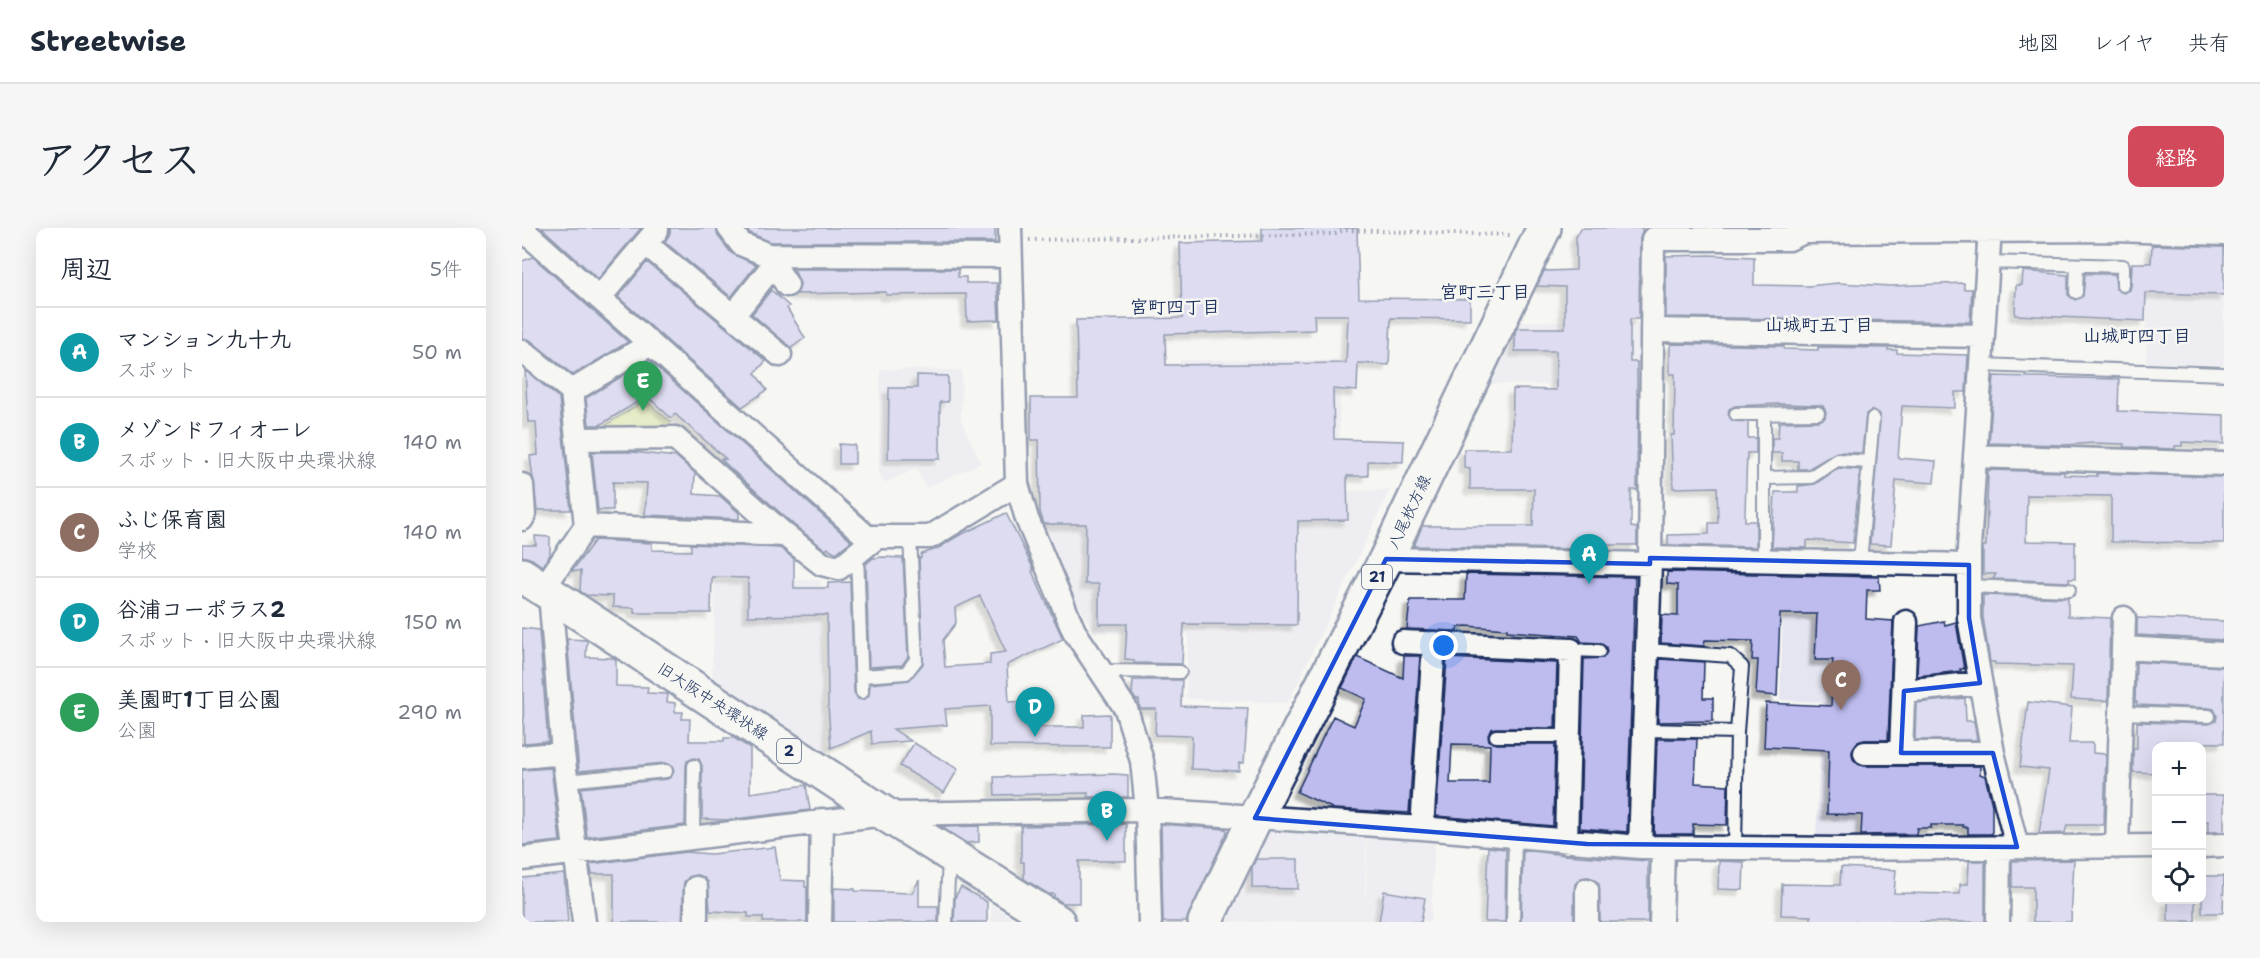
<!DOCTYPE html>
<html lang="ja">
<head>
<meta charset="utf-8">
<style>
	:root { --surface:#fff; --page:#f6f6f7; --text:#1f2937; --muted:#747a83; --line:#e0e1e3; --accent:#d1495b }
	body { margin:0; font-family:"Shantell Sans","Klee One",sans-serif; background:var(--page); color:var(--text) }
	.controls { position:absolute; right:18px; bottom:18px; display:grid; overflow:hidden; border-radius:12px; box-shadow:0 6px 24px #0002 }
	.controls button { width:54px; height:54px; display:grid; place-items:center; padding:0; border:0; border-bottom:2px solid var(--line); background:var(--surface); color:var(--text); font:30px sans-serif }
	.you { position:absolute; left:922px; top:418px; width:21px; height:21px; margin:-15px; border:4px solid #fff; border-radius:50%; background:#1a73e8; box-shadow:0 0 0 9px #1a73e833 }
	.badge { display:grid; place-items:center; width:39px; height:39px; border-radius:50%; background:var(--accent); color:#fff; font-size:20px; font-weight:700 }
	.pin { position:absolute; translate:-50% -50px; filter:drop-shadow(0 2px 3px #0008) }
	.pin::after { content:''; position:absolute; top:32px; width:21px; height:18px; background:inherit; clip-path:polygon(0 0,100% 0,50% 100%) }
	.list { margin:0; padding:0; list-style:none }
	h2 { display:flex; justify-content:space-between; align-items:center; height:78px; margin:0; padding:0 24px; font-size:26px }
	h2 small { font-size:20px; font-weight:400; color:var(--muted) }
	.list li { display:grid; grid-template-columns:39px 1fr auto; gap:18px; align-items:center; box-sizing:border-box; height:90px; padding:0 24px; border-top:2px solid var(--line) }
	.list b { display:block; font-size:22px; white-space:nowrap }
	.list p { margin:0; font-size:20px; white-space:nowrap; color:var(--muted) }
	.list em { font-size:20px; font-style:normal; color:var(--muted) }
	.icon { flex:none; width:33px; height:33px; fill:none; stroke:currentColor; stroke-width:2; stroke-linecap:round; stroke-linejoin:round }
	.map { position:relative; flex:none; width:1702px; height:694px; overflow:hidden; border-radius:12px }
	header { display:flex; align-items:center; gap:36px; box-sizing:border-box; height:84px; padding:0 30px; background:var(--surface); border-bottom:2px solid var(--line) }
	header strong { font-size:28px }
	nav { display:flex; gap:33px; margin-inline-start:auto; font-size:21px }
	.intro { display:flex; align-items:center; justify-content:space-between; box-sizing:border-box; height:144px; padding:0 36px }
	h1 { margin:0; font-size:42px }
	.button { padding:15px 27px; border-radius:12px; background:var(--accent); color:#fff; font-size:21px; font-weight:700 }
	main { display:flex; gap:36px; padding:0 36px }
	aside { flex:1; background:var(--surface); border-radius:12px; box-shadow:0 6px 24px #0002 }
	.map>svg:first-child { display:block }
	.built { fill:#e5e5f1 }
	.green { fill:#d2df92; stroke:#768778; stroke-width:1.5 }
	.building { fill:#bebcee; stroke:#1b2f5e; stroke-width:1.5; fill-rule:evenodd; filter:url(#shadow) }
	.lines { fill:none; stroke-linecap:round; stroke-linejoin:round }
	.service-casing { stroke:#1b2f5e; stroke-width:16 }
	.minor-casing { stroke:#1b2f5e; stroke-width:27 }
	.primary-casing { stroke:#1b2f5e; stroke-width:38 }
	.path { stroke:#1b2f5e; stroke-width:4; stroke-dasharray:1.5 4.5; stroke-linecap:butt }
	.service { stroke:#f6f6f2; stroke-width:12 }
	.minor { stroke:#f6f6f2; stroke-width:22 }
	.primary { stroke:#f6f6f2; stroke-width:33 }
	.marked { fill:none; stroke:#1d4ed8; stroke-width:4.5; stroke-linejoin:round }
	.labels { text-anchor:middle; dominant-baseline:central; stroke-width:5; stroke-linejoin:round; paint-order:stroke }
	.shield { fill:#f6f6f2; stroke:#5d6b8a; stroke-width:1.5 }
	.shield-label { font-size:15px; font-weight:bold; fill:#1b2f5e }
	.street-label { font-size:16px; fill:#1b2f5e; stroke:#f6f6f2 }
	.neighbourhood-label { font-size:18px; font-weight:bold; fill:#1b2f5e; stroke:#f6f6f2 }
</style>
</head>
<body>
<header>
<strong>Streetwise</strong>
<nav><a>地図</a><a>レイヤ</a><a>共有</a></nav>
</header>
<div class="intro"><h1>アクセス</h1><a class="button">経路</a></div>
<main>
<aside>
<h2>周辺<small>5件</small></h2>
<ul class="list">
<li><span class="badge" style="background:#0f9aa8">A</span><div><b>マンション九十九</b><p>スポット</p></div><em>50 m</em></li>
<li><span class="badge" style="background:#0f9aa8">B</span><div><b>メゾンドフィオーレ</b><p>スポット · 旧大阪中央環状線</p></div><em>140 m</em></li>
<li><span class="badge" style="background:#8d6e63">C</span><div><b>ふじ保育園</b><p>学校</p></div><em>140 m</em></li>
<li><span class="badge" style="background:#0f9aa8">D</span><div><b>谷浦コーポラス2</b><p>スポット · 旧大阪中央環状線</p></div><em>150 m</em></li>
<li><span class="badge" style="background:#2e9e5b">E</span><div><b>美園町1丁目公園</b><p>公園</p></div><em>290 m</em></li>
</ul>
</aside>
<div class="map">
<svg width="1702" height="694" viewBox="0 0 1702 694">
	<defs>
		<filter id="shadow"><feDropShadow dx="-5.5" dy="5.5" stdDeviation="1.5" flood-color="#0004"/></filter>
	</defs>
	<rect width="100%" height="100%" fill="#f6f6f2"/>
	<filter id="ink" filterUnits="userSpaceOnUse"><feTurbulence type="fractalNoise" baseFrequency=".0167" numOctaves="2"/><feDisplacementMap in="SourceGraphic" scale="12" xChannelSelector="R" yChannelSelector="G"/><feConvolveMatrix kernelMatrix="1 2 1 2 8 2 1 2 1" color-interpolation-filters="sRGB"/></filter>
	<g filter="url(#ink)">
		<path class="built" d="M1626,9L1702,11V137L1624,135Z
			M992,93L1125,95L1124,158L962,156Z
			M658,132H818L817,263L868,262L766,475L664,471L666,406L573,405L543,355L514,284L658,281Z
			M358,141L440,142L439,192L459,235L404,260L394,241L362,255L357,245Z
			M298,352L304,528L190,454L193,353Z
			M1261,389L1345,392L1336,613L1294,611L1300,474L1258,472Z
			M751,602L844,608L843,667H837H844L845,608L913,612L909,694H700L714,664H743L716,663L742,606Z
			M469,676L497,694H469Z"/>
		<path class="green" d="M123,172L149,194L140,203L79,200Z"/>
		<path class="building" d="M20,0H119L76,51Z
			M148,0H194L196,8L209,25L234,37L209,69L143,14L148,5Z
			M224,0H473V14H249L228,5Z
			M740,0H835L837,70L948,71V91L869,90L867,137L836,135L835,163L811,161L812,211L882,213L881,234L846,233V248H825L826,292L776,293L775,397L662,396L660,436L612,435V432L603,431L605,396H577V356H563L564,296H522L518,284L517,212H509V170H556L554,92L660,90L658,15L740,13ZM792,87H826L824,135L644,137L643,106L793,102Z
			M1059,0H1121L1118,11L1117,91H1108V134H1115V168L1116,165L1115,262H1109V299L1115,300V317H1053V321L892,318L900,298H1011L1012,261H948V241L942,240V221H990L991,161L1034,162V123H993V104L995,100H1043V59L1015,58L1022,43L1054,42V9Z
			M1630,17L1702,19V67L1624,65L1623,93L1493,87L1494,57H1500L1501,43L1546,47V67L1553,72L1561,68L1563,46H1593L1594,61L1602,65L1608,62L1609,58L1610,35H1629Z
			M1188,27L1232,29V57L1286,58L1316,55L1369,58L1442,55V61H1450L1448,94L1144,89V28Z
			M11,29L106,114L51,147L8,112L0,110V33Z
			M125,34L244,133L233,145L245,162L220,179L96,69Z
			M272,41H436V49H444V55H475L477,92L445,93L444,66L364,67V64L274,66L278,56Z
			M249,62L267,78L265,80L283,110L269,120L230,86Z
			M1149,116L1262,118V121L1296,122V119L1366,120V122H1375V125L1446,127L1444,164H1433V180L1380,178L1376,230L1414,233L1412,255L1374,252L1369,317L1348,316L1358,186L1351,182L1344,186L1340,225L1315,224L1286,241H1276V233H1260V225H1250V210H1256L1257,194L1297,193L1303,190L1304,184L1301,178L1296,177L1257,176L1213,178L1207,181L1206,186L1211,193L1226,194V210H1234V225H1225L1223,285V293H1234V319L1146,317V307L1187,306V295H1196L1195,259L1151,260L1149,207H1152L1153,146H1148V119Z
			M127,132L329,313L314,325L306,320L304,322L272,297L209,241L199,231H204L153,186L149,190L125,168L78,197H67L64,170Z
			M3,142L37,170L49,282H15L8,228L16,227L14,194H6Z
			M395,147L426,148V174H418V231H366L367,160H395Z
			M1472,148L1597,151L1596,183L1702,187V216L1660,214V218H1653V221L1602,219V216L1572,215L1543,217L1467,215Z
			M317,216L333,217V236H317Z
			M70,224H110L155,229L173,245L172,266L198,268L217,285V291L123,287L125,255L91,254V282H76Z
			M1317,240L1338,242L1331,315L1287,312L1285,313V320L1250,319L1253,264H1276V258L1293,256Z
			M1466,242L1542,244V247L1575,248V245L1702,249V315L1589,314V268L1505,267L1504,313L1553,314V351H1547V354L1471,351L1474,346H1461V318H1464Z
			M484,285L512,342L510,343L541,411L485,437L487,474L508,473L509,482L514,481L515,499H562V487L588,486V519L468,518V478L423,481L425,497L371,501L389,513L350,516L349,503L309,520L306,477L305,387L226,388V350L190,349L189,385H112V380L91,379V368L64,367L58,363L59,343H50L73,312L130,315V322L169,323V316L258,320L272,331V360H306V355L328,354L332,464L336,471L341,472L347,467L348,456L387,452L401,436L397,330H399V326L415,321L434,309ZM458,368L484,424L468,426V436L423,439L421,412L434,395L433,380Z
			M13,308L28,309V327L20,338L10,331L0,328V317H14Z
			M361,329L381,330L386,429L380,437L347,439L344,336L351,330Z
			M1145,344L1357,349L1358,362H1345L1344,391L1371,393L1366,512H1343L1336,514L1330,524L1331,531L1336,536L1343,538H1458V546L1463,548L1470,577V606H1446V599H1441V597H1409V600H1395L1394,606L1339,607L1340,587L1305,586L1307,522L1242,519L1244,475L1309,478L1311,432H1293L1295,386H1258L1255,468L1234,466L1236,432H1230L1231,413L1183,412L1182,418L1139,415L1140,387L1156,388V357L1145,356Z
			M944,346L1113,349L1105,604L1058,600L1062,431L1081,430L1085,424L1084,419L1078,415L1060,414L1056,408L985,403V401L944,398L936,399L935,403L885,401L888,372H943Z
			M1461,367L1546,370V388L1588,390L1586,473L1549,471L1551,438L1473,436V434H1468L1461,389Z
			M1615,390L1702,393V412L1615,407Z
			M1422,393L1423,397L1434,394L1442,441H1438L1439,443L1395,448L1397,398Z
			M0,400L17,402L26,513L2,515Z
			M45,411L65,412L64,429L92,430L94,432V458L126,459L125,465L146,466L145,474L153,475V484H161L160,491H168L167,513H202V510H212L228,520V565L284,557L288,582L205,592L180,591V538L177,531L172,530L165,533L164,538L163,597L65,609L59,560L145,551L149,549L152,543L150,538L143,535L57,543Z
			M882,428H898L887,585L812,581L775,564L811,488L832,498L844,471L820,460L835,429L881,450Z
			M925,430L1035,435L1033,500H974L969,501L966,507L967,513L974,516H1033L1031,598L914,588ZM930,516L968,517L967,555H928Z
			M1138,431L1182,434L1181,470H1191V493L1136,494Z
			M1614,434L1702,439V515L1636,514L1635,515V545L1611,544V521H1615V494L1687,496L1694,493L1695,488L1692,481L1687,480L1615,477V474H1613Z
			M611,452H660L659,478L726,480L722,535H717V543L669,541L670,508L633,507L634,481H618L617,472H614L610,466Z
			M1443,470L1444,493H1452L1455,512H1393L1394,475Z
			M1506,474L1550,479L1547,515H1571V525L1584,526L1582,597H1545L1543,605L1517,606L1527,542L1498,539Z
			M1135,511H1175L1173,555L1206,557L1205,597L1171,596V606H1132Z
			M392,515L436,541L422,565L378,538Z
			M29,540L38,613L0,617V542Z
			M591,546L606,547V569H566V565L473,567L472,549Z
			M1680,567H1702V604H1686V593H1680Z
			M604,596V633H557V675H541L532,669V666H526L502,651V634H499V598Z
			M639,596L704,601L705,604L664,694H641Z
			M457,598V614L444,615L419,599Z
			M253,619L258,652L283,653V659H285V694H241V689H226V685L188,683L186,654L181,649L175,647L167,649L162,654L160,694H92V646H70L68,636L164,624L189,626Z
			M966,619L984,621L983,694H963Z
			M1001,622L1043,627L1126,633V694H1078L1077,656L1072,651L1066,649L1059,650L1053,656L1052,694H999Z
			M734,631H776V661L730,660V639Z
			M1552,632L1549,694H1511V659H1490V633Z
			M1197,633L1222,634L1221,662L1196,661Z
			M1447,633H1463V694H1289V688L1259,687L1260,656L1318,657L1319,639L1374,642L1372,665L1438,666V656H1446Z
			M42,646L46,694H0V650Z
			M1680,648H1702L1701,685H1680Z
			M397,652V678H416V694H312V660L333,661V663L390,665Z
			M439,659L465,674V694H432L433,669Z
			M862,663L903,670L899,694H857Z
			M1646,672H1673V693H1646Z"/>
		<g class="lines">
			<defs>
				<path id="service" d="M1466,34L1601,38V57
					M1554,64L1555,37
					M1459,137L1702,146
					M1214,186L1296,185
					M1242,250L1289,249L1315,232L1347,234
					M335,325L340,464
					M1242,332V186
					M1338,334L1351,190
					M1447,358L1547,362
					M1049,422L1077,423
					M1125,422L1208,428L1220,439L1215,504L1213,621
					M578,443L658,444
					M340,448L384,445L394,432L388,309
					M1599,485L1687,488
					M1122,502L1215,504
					M974,508H1047
					M44,553L144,543
					M171,610L172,538
					M424,694L427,629
					M991,694L993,609"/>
				<path id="minor" d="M207,0L219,16L246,27L265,57
					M488,0L495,256L505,291L552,403L604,481L620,533L625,582L628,694
					M1468,0L1447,320V390L1471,525L1495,619
					M0,1L345,309H408L495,256
					M124,16L258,127
					M246,27L488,28
					M77,70L135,2
					M211,88L252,36
					M1130,102L1461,108
					M0,123L50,163
					M55,211L153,210L263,307L300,336L317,340L355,309
					M1453,228L1702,236
					M0,257L2,287L0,291
					M64,298L263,307
					M1128,330L1447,337
					M864,331L1128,336L1118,619
					M1128,336L1131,11H1267L1282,4L1594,2L1702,6
					M21,361L64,298L50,163L128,116
					M28,365L41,525L62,694
					M881,414L1049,422L1044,614
					M1601,420L1702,426
					M1382,463L1458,455
					M1343,525H1471
					M1379,525L1384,394
					M0,529L41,525
					M900,600L912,415
					M1680,618L1702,617
					M1595,619L1602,390
					M0,631L363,586L625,582L900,600L1118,619L1320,621L1634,618
					M174,660V694
					M298,694L300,592
					M1065,694V662
					M1139,694L1141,620
					M1476,694L1477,621"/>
				<path id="primary" d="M0,347L363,586L536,694
					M683,694L733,590L864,331L1022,0"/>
			</defs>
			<use href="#service" class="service-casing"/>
			<use href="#minor" class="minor-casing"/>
			<use href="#primary" class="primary-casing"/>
			<path class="path" d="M507,12L813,6L821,2L990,7"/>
			<use href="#service" class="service"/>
			<use href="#minor" class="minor"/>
			<use href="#primary" class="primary"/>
		</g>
	</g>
	<path d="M0 0H1702V694H0ZM1128,330L1447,337V390L1458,455L1382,463L1379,525H1471L1495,619L1065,616L733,590L864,331L1128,336Z" fill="#f6f6f2" fill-opacity=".55" fill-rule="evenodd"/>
	<path class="marked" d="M1128,330L1447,337V390L1458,455L1382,463L1379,525H1471L1495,619L1065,616L733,590L864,331L1128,336Z"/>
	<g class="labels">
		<g class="shield">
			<rect x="840" y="337" width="30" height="24" rx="4.5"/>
			<rect x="255" y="511" width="24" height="24" rx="4.5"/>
		</g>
		<g class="shield-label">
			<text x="855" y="349">21</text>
			<text x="267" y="523">2</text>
		</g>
		<g class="street-label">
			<text transform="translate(887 284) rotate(-65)">八尾枚方線</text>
			<text transform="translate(191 473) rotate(33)">旧大阪中央環状線</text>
		</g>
		<g class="neighbourhood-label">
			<text x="963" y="64">宮町三丁目</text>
			<text x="653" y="79">宮町四丁目</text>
			<text x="1297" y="97">山城町五丁目</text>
			<text x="1615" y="108">山城町四丁目</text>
		</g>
	</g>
</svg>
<div class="controls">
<button>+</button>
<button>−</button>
<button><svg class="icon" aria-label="locate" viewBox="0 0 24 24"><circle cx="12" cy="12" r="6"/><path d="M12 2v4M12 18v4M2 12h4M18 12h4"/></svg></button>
</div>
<div class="you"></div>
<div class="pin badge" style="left:1067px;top:356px;background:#0f9aa8">A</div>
<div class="pin badge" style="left:585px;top:613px;background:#0f9aa8">B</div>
<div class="pin badge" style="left:1319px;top:482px;background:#8d6e63">C</div>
<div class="pin badge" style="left:513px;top:509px;background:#0f9aa8">D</div>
<div class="pin badge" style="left:121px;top:183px;background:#2e9e5b">E</div>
</div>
</main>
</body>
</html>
